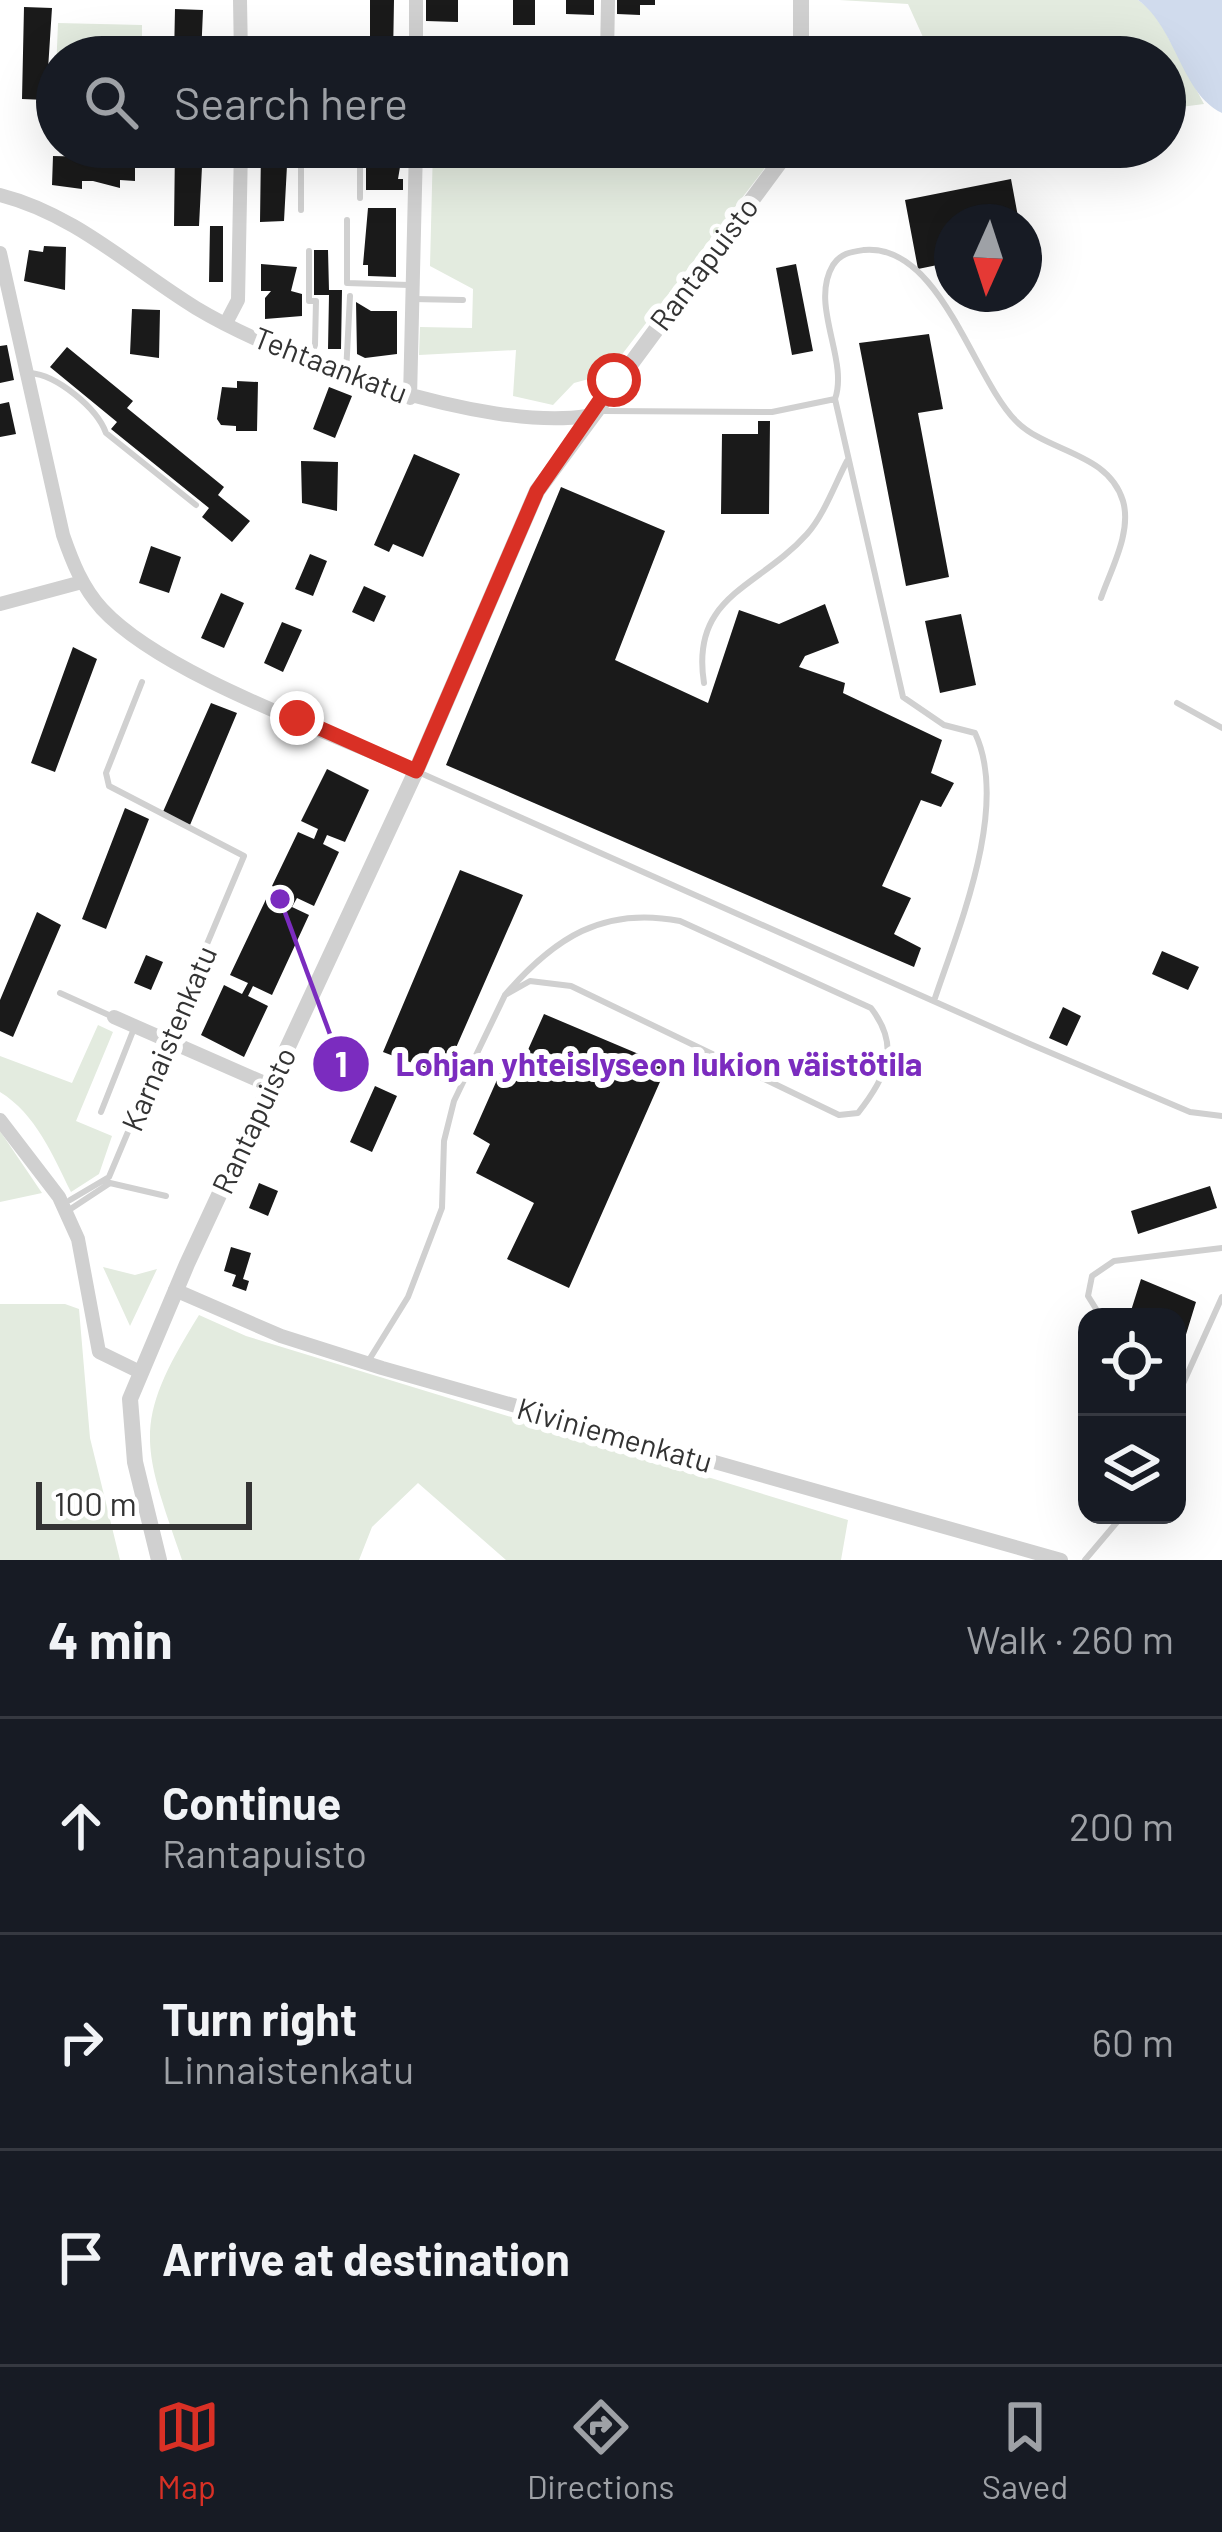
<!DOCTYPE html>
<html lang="en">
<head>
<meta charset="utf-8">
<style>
	:root { --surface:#171b24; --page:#20242c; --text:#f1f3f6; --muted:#9ea1a6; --line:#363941; --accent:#d93025 }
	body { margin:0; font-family:Barlow,sans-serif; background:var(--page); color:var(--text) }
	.controls { position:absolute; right:36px; bottom:36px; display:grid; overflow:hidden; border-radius:24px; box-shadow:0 12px 48px #0002 }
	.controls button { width:108px; height:108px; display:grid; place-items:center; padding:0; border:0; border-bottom:3px solid var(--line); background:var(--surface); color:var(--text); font:60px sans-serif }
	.compass { position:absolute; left:934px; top:204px; width:108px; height:108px; border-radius:50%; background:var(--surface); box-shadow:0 12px 48px #0002; rotate:183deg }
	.scale { position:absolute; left:36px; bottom:30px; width:216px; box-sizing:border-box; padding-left:12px; border:6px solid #333; border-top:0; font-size:33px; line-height:42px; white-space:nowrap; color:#333; -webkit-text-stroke:9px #fff; paint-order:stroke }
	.stop { position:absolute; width:36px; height:36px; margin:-27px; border:9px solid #d93025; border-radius:50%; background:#fff }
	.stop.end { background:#d93025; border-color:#fff; box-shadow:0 3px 12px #0008 }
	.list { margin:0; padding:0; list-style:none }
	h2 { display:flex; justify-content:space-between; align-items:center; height:156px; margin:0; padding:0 48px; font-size:51px }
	h2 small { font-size:39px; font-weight:400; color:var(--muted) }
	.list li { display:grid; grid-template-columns:78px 1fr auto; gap:36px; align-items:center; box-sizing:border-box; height:216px; padding:0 48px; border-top:3px solid var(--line) }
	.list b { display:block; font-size:45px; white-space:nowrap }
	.list p { margin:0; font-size:39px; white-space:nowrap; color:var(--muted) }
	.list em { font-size:39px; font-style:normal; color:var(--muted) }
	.icon { flex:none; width:66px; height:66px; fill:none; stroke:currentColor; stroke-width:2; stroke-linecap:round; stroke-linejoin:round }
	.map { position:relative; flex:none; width:1222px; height:1560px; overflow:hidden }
	.search { position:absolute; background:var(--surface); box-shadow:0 12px 48px #0002; left:36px; right:36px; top:36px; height:132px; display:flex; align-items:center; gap:30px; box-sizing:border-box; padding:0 42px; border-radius:66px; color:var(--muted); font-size:45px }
	.sheet { height:804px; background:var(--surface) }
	nav { display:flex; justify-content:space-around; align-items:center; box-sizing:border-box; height:168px; border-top:3px solid var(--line); background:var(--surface); font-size:33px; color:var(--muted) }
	nav a { display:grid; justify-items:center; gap:6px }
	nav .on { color:var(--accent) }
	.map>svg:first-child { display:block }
	.green { fill:#e3ebdf }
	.water { fill:#d0dbed }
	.building { fill:#1a1a1a }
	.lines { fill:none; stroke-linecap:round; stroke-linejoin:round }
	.service { stroke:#d0d0d0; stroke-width:6 }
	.minor { stroke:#d0d0d0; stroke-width:14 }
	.tertiary { stroke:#d0d0d0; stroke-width:16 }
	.route { stroke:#d93025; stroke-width:15 }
	.labels { text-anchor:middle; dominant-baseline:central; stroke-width:12; stroke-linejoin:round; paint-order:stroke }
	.street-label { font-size:30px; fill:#333; stroke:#fff }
	.leader { fill:none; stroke:#7b2cbf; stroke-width:4.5 }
	.callout-dot { fill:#7b2cbf; stroke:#fff; stroke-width:4.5 }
	.mark-label { font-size:36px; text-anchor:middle; font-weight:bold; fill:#fff }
	.callout-label { font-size:33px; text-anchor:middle; font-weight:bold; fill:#7b2cbf; stroke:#fff; stroke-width:12; stroke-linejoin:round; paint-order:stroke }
</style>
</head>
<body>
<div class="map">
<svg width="1222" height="1560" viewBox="0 0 1222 1560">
	<rect width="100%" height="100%" fill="#fff"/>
	<path class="green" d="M839,0H1138L1155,13L1204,104L1165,109V57H932L908,4Z
		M58,23L142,25V57H57L54,120Z
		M433,147H781L607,374L574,383L553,405L513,396L516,350L419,355L420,327L472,328L473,289L430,266Z
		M98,1025L113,1032L76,1121L112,1136L99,1174L71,1192C53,1156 36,1114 0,1092V1056L72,1083Z
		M0,1131L42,1193L0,1202Z
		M103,1267L135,1275L157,1269L130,1326Z
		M0,1304H65L79,1309L90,1438L120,1560H0Z
		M199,1315L246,1336L848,1520L841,1560H506L418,1483L372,1527L359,1560H182C142,1443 131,1424 199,1315Z"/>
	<path class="water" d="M1138,0H1222V113C1181,93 1177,29 1138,0Z"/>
	<path class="building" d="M370,0H394L393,57H370Z
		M426,0H458V22L426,21Z
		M513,0H535V25H513Z
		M566,0H594V15L566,14Z
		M617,0H655V5H640V15L617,14Z
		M24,7L52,8L46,100L22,99Z
		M175,9L203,10L201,57H174Z
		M840,38L877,39L876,57H840Z
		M752,40L781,41L780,57H752Z
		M262,45L305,46V57H263Z
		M175,147H203L199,226H174Z
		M261,147H288L284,221L260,222Z
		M366,147L403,149L398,179H403V190H366Z
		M53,156L135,158V181L120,180V188L93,181H82V189L52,185Z
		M1011,179L1019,222H952V262L918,269L905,200Z
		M368,208H396V277L368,276V265H363Z
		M210,226H223V282H209Z
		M44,246L66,247L65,290L24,281L29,250L43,252Z
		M314,250H328L329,290H342L341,349H328L329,295H314Z
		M261,264L297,267L291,291L302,294V316L265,319V298L271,291H261Z
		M796,264L813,351L792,355L776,268Z
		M356,302L371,311H397V354L365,358L357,354Z
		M132,309L160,310L159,358L130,354Z
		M929,334L943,409L918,413L949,577L906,586L859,343Z
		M7,345L14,380L0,383V346Z
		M67,347L133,401L127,408L224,487L218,495L250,521L232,542L202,517L209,508L111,429L117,422L50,367Z
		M237,381L258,382L257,431H236V426L221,425L217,419L222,387L237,388Z
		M329,387L352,396L335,438L313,429Z
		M9,402L16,434L0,437V404Z
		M758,421H770L769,514H721L722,434H758Z
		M414,454L460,474L423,557L393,544L389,552L374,545Z
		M301,461L338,462L337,511L302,503Z
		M561,487L665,531L615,660L708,703L739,610L779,624L825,604L839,643L805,656L799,667L845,683L843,693L942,740L931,773L954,783L941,807L921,800L882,886L911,898L894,934L921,948L914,967L446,765Z
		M151,546L181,557L169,593L139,583Z
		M310,554L327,561L313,596L295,589Z
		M364,586L386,596L374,622L352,612Z
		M221,593L244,603L224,648L201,638Z
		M961,614L976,685L940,693L925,621Z
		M282,622L302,630L283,672L264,663Z
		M73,647L97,659L55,772L31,763Z
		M211,703L237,713L190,825L162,814Z
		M327,769L369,790L345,842L327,835L323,844L339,852L314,906L297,898L292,907L309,915L272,995L253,986L248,996L268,1006L244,1057L201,1035L224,985L242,994L248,983L230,975L268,895L284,903L289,894L272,886L298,832L314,839L318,829L301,821Z
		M125,808L149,819L106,929L82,919Z
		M460,870L523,895L444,1075L383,1052Z
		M37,912L61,925L13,1037L0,1031V1000Z
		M1162,951L1199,967L1188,990L1152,974Z
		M146,955L163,962L151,990L134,983Z
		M1063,1007L1081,1016L1067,1046L1049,1038Z
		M544,1014L667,1066L569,1288L507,1259L534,1203L476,1173L490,1144L473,1134L508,1055L523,1061Z
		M375,1086L397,1096L372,1152L350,1142Z
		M259,1183L278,1191L268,1216L249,1208Z
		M1210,1186L1217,1208L1138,1234L1131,1211Z
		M231,1247L251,1253L243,1279L249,1281L246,1291L232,1286L236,1275L224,1271Z
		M1141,1279L1196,1302L1184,1341L1177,1339V1317H1129Z"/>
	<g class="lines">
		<path class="service" d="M360,198V147
			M301,210V147
			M347,220V283L409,285
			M309,251V301H316L315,345L310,359
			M413,299L463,300
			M30,373C57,375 97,408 106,433L196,505
			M346,373L350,296
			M835,399L903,697L944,725L975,733C1010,807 958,929 934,1001
			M604,411L772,412L835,399C849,359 809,305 833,265C841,253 850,252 864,250C940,243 973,378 1016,421C1048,453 1108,452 1123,501C1132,532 1111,569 1101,598
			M704,683C690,595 759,588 807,534C824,515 835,484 847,461
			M1177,703L1222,728
			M416,771L1030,1044L1190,1112L1222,1116
			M60,993L111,1016
			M101,1112L135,1026
			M70,1200L109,1177L244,856L109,786L106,773L142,682
			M66,1212L110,1183L166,1196
			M1101,1317L1088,1296L1092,1276L1114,1261L1222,1248
			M369,1360L408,1297L442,1208L444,1141L454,1101L505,995L530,981L571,986L839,1115L858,1113C887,1076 901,1047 871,1008L680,921C603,906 554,938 505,995
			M1177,1397L1222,1297
			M1085,1560L1123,1515"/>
		<path class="minor" d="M240,0L241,57
			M416,0V57
			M607,57L608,0
			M0,195C75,214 131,268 196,308C284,361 486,432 587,416
			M0,253L63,535C72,561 82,587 102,609C163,675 330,732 416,771
			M226,323L238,300L241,147
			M410,398L416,147
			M0,604L82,582
			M114,1017L269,1085
			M0,1120L59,1197L78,1239L99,1352L140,1372
			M175,1290L281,1336L382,1368L1061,1560"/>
		<path class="tertiary" d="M801,57V0
			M159,1560L135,1462L130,1399L187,1264L416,771L537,491L791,147"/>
	</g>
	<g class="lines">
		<path class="route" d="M297,718L416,771L537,491L614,380"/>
	</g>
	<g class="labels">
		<g class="street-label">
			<text transform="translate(703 263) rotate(-53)">Rantapuisto</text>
			<text transform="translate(331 364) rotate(21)">Tehtaankatu</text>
			<text transform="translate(168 1038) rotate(-67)">Karnaistenkatu</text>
			<text transform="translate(253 1120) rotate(-65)">Rantapuisto</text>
			<text transform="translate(615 1434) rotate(16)">Kiviniemenkatu</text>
		</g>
	</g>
	<path class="leader" d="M280 899L341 1064"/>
	<g class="callout-dot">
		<circle cx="280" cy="899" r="12"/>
		<circle cx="341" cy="1064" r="30"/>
	</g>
	<g class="mark-label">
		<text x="341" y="1077">1</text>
	</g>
	<g class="callout-label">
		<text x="659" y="1076">Lohjan yhteislyseon lukion väistötila</text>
	</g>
</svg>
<div class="controls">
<button><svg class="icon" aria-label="locate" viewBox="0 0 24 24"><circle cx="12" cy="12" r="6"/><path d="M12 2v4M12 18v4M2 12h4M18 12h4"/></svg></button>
<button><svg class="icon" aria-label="layers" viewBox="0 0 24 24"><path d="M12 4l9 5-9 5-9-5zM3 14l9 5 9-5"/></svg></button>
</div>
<svg class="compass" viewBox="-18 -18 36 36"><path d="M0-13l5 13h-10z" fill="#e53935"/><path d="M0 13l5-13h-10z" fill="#9ea1a6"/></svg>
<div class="scale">100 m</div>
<div class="stop" style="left:614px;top:380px"></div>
<div class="stop end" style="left:297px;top:718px"></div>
<div class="search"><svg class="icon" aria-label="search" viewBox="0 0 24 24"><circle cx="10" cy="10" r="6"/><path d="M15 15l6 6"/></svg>Search here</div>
</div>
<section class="sheet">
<h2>4 min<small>Walk · 260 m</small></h2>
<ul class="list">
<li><svg class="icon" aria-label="ahead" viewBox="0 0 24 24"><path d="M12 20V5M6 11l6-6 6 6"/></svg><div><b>Continue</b><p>Rantapuisto</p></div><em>200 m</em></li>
<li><svg class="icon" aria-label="right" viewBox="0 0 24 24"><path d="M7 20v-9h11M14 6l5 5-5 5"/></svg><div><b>Turn right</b><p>Linnaistenkatu</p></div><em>60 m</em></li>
<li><svg class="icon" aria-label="arrive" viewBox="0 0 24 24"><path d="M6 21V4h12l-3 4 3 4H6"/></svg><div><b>Arrive at destination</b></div></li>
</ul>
</section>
<nav>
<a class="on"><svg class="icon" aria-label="map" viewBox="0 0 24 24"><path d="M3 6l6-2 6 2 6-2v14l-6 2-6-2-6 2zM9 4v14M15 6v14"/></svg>Map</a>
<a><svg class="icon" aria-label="directions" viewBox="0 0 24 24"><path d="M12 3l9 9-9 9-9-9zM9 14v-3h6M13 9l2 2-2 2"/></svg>Directions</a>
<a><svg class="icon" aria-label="saved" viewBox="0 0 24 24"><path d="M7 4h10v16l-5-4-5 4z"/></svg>Saved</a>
</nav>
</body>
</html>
